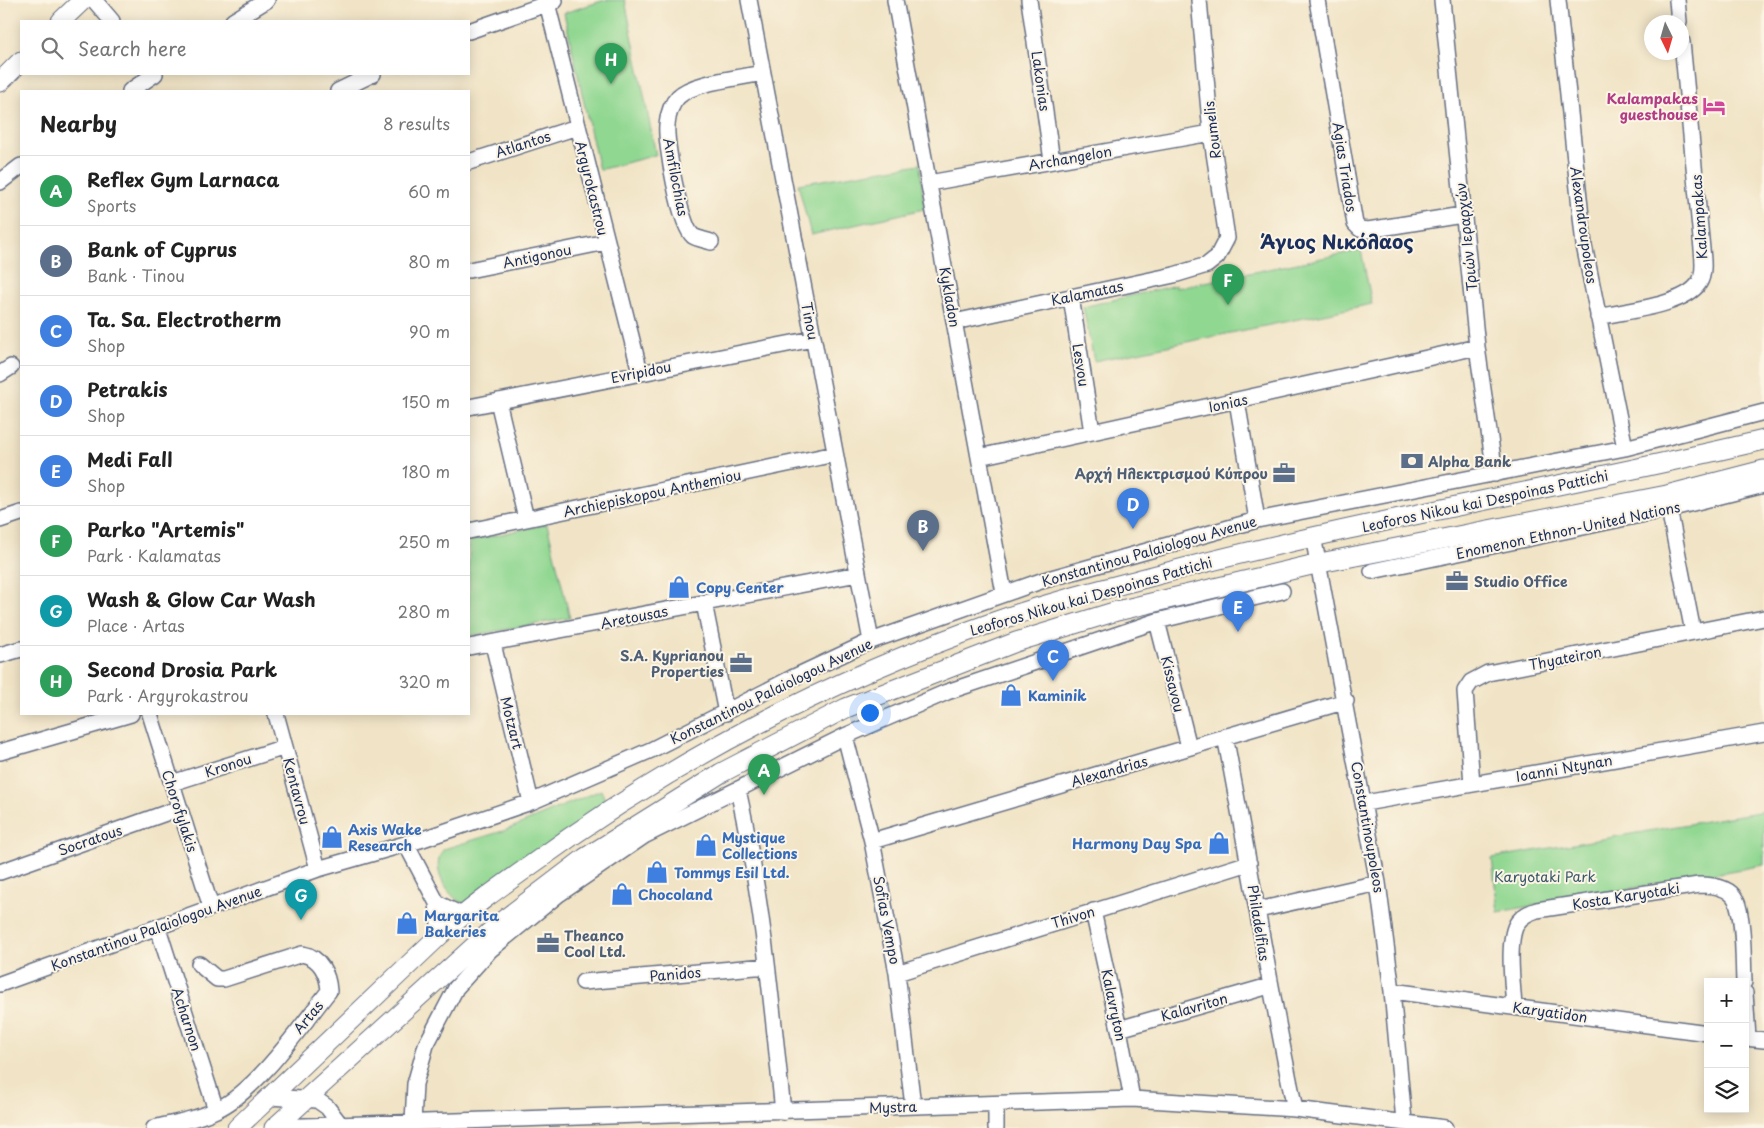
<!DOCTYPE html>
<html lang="en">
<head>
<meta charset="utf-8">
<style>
	:root { --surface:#fff; --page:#f2f2f2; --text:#222; --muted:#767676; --line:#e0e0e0; --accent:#b5179e }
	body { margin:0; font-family:"Playpen Sans",sans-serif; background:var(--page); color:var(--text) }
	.controls { position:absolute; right:15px; bottom:15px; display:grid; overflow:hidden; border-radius:0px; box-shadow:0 2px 12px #0003 }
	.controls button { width:45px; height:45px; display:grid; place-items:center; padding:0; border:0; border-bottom:1px solid var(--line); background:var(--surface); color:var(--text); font:25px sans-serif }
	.compass { position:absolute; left:1644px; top:15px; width:45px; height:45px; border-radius:50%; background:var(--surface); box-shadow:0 2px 12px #0003; rotate:175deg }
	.you { position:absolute; left:869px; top:712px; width:18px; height:18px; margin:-12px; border:4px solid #fff; border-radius:50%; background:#1a73e8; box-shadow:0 0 0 8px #1a73e833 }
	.badge { display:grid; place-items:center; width:32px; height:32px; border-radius:50%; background:var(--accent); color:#fff; font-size:16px; font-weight:700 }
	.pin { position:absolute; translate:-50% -41px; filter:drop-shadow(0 1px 2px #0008) }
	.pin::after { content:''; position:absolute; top:26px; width:18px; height:15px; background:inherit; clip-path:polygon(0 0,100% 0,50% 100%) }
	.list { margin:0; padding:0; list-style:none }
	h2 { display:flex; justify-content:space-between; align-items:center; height:65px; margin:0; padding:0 20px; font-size:21px }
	h2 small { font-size:16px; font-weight:400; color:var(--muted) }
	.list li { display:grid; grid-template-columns:32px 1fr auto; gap:15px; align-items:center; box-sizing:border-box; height:70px; padding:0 20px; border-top:1px solid var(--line) }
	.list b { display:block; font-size:19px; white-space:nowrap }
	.list p { margin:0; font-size:16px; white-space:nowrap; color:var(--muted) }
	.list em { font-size:16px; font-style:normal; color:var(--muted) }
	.icon { flex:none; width:28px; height:28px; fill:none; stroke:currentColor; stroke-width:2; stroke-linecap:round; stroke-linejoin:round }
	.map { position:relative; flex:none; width:1764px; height:1128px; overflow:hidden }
	.search { position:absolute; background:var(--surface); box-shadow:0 2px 12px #0003; left:20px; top:20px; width:450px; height:55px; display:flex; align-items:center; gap:12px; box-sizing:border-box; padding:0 18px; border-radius:0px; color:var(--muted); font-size:19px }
	.panel { position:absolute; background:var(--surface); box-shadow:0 2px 12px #0003; left:20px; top:90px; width:450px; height:625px; border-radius:0px }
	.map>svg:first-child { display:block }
	.green { fill:#90d791; stroke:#568378 }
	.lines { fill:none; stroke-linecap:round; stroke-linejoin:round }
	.minor-casing { stroke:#666e82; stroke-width:18 }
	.major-casing { stroke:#666e82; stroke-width:21 }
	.minor { stroke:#fff; stroke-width:15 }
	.major { stroke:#fff; stroke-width:19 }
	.labels { text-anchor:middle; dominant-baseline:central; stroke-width:4; stroke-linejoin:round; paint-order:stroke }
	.street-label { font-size:14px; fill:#1b2f5e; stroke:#fcf5e5 }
	.hotel-label { font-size:14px; font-weight:bold; fill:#b23c85; stroke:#fcf5e5; text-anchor:end }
	.service-label { font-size:14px; font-weight:bold; fill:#4e5e75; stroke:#fcf5e5; text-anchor:start }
	.shop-label { font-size:14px; font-weight:bold; fill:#366cbe; stroke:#fcf5e5; text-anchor:start }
	.park-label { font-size:14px; fill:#38596b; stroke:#fcf5e5 }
	.district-label { font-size:19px; font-weight:bold; fill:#1b2f5e; stroke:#fcf5e5 }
</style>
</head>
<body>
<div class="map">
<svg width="1764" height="1128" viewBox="0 0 1764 1128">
	<rect width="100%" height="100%" fill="#fcf5e5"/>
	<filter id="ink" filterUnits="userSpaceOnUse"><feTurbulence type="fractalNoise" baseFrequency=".02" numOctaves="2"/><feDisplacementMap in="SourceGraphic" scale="10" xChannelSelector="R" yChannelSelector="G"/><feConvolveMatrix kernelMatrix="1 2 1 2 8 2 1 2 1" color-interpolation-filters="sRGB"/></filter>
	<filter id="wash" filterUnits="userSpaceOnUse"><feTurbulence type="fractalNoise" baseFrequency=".0096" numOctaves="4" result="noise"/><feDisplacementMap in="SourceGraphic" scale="20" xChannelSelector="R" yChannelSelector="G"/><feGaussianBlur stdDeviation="1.12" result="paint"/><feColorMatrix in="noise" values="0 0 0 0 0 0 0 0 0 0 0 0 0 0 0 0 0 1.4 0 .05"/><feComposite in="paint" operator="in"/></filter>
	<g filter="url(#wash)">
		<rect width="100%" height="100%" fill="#f1e4c6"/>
		<path class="green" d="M605,0H625L656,155L599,170L564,13Z
			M920,164L924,209L811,235L798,184Z
			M1361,250L1372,304L1094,361L1083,307L1176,285V288Z
			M547,524L570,618L469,636V541Z
			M601,790L608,807L464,904C446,896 429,866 444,849L506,830Z
			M1764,811V865L1498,912L1492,858Z"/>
	</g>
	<g filter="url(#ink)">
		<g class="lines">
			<defs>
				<path id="minor" d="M94,0L112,21
					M749,0L871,641
					M895,0L1004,593
					M1029,0L1052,161
					M1317,0L1355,224L1360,229L1368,230L1462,215
					M1442,0L1477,347L1495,474
					M1558,0L1584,245L1625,448
					M1677,0L1679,22
					M547,3L640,372
					M233,21L267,0
					M469,31L555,1
					M130,91L155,74
					M338,91L373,74
					M469,162L577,127
					M0,182L21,166
					M929,183L1211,133
					M711,242C706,240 698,239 693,236C680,226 665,142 667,125C668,115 671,104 678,97C692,82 741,78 762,73
					M469,270L606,242
					M1071,297L1092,432
					M1598,317C1624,311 1684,306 1699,283C1705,274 1703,259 1702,249L1682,42
					M954,322L1174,275L1207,265L1217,257L1227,238L1211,133L1199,0
					M0,374L11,367
					M498,401L526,519
					M1237,401L1257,520
					M469,407L813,339
					M979,457L1477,347
					M1669,509L1693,632
					M0,520L21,513
					M469,531L835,454
					M1313,536L1378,883L1392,991L1404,1121
					M1372,571L1669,509L1764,485
					M704,603L726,713
					M1157,621L1189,747
					M493,644L531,802
					M469,647L858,574
					M0,655L21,649
					M150,714L211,907
					M276,714L318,869
					M845,736L872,841L897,973L913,1106
					M1225,736C1249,860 1269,985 1295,1109
					M0,752L131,714
					M172,783L285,747
					M1472,784L1465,691L1471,682L1488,673L1764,618
					M738,790C762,896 772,1004 783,1112
					M1365,803L1764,733
					M872,841L1346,701
					M406,844L437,903L440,935
					M0,872L180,808
					M437,903L462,915
					M1258,910L1378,883
					M1093,911L1119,1029L1132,1099
					M158,928L216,1110
					M897,973L1249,863
					M583,982L767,966
					M0,984L318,869L423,839L531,802L651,750L792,678L871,641L1041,581L1257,520L1625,448L1764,412
					M1392,991L1708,1033
					M1745,993L1748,1038
					M1514,1007C1513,987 1506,938 1518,922C1523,915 1529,913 1537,910L1699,885C1712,885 1730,887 1736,900C1744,918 1743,961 1744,982
					M1119,1029L1269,986
					M1745,1038L1764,1040
					M269,1097L317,1100L327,1107L340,1124
					M996,1104V1128
					M413,1122L415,1084L426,1045L456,988L490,950L559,894L644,836L845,736L947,692L1157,621L1282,591
					M275,1127L1132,1099L1295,1109L1445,1128
					M154,1128C174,1123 198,1119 216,1110C256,1092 301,1026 329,991C328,974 320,957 302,954L224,979H217L199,964"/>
				<path id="major" d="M61,21L83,0
					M0,82L21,61
					M237,1128L440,935C469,909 500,887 531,865C672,762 829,680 994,622C1046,603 1100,590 1153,576C1355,522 1561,488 1764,440
					M274,1128L501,922L585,858L721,773L846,708L1016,642L1117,611L1320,563L1667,495L1764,470"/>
			</defs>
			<use href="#minor" class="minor-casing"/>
			<use href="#major" class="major-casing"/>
			<use href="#minor" class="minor"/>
			<use href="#major" class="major"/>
		</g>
	</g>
	<defs>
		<symbol id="hotel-bare" viewBox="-9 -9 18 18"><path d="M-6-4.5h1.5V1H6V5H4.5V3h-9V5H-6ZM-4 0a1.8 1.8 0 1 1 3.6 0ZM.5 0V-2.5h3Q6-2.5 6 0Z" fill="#d1479c" stroke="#fcf5e5" stroke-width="2.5" paint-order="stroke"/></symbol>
		<symbol id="bank-bare" viewBox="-9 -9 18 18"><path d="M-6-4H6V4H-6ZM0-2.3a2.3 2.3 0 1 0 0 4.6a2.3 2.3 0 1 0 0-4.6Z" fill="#5c6f8a" stroke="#fcf5e5" stroke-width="2.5" paint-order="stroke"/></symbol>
		<symbol id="office-bare" viewBox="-9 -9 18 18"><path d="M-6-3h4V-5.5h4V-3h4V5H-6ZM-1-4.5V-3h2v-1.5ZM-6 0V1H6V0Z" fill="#5c6f8a" stroke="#fcf5e5" stroke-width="2.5" paint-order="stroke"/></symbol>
		<symbol id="shop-bare" viewBox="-9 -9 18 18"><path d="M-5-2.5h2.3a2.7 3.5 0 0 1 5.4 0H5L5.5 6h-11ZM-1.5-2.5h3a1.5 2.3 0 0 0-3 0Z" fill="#3f7fe0" stroke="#fcf5e5" stroke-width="2.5" paint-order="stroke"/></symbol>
	</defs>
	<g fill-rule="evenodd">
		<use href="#hotel-bare" x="1698" y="90" width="32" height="32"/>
		<use href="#bank-bare" x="1396" y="445" width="32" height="32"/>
		<use href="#office-bare" x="1268" y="457" width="32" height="32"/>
		<use href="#office-bare" x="1441" y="565" width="32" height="32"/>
		<use href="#shop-bare" x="663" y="571" width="32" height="32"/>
		<use href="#office-bare" x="725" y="647" width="32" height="32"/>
		<use href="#shop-bare" x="995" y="679" width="32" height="32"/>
		<use href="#shop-bare" x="316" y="821" width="32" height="32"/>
		<use href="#shop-bare" x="1203" y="827" width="32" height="32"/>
		<use href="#shop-bare" x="690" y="829" width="32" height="32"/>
		<use href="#shop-bare" x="641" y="856" width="32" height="32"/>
		<use href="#shop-bare" x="606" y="878" width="32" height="32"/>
		<use href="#shop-bare" x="391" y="907" width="32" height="32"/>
		<use href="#office-bare" x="532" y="927" width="32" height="32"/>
	</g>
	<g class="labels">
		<g class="street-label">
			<text transform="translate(1041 81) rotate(82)">Lakonias</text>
			<text transform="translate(1212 130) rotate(-97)">Roumelis</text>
			<text transform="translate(523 144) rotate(-18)">Atlantos</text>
			<text transform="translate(1070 158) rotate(-10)">Archangelon</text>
			<text transform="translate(1345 167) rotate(81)">Agias Triados</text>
			<text transform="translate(676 177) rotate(79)">Amfilochias</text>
			<text transform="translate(592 188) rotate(76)">Argyrokastrou</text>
			<text transform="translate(1699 217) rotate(-94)">Kalampakas</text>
			<text transform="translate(1584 225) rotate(82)">Alexandroupoleos</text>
			<text transform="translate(1466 237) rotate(-96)">Τριών Ιεραρχών</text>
			<text transform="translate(537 256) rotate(-12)">Antigonou</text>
			<text transform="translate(1087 293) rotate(-12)">Kalamatas</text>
			<text transform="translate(950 297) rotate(80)">Kykladon</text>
			<text transform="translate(810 321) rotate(79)">Tinou</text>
			<text transform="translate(1081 365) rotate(81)">Lesvou</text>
			<text transform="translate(641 372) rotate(-11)">Evripidou</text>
			<text transform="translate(1228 403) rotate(-12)">Ionias</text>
			<text transform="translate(652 493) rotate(-12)">Archiepiskopou Anthemiou</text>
			<text transform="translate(1485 501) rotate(-12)">Leoforos Nikou kai Despoinas Pattichi</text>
			<text transform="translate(1568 530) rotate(-12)">Enomenon Ethnon-United Nations</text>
			<text transform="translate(1149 551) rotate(-16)">Konstantinou Palaiologou Avenue</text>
			<text transform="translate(1091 596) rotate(-16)">Leoforos Nikou kai Despoinas Pattichi</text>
			<text transform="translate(634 617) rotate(-11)">Aretousas</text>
			<text transform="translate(1565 658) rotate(-11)">Thyateiron</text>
			<text transform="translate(1173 684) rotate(76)">Kissavou</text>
			<text transform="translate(771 691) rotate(-26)">Konstantinou Palaiologou Avenue</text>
			<text transform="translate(512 723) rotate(76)">Motzart</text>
			<text transform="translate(228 765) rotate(-18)">Kronou</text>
			<text transform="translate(1564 768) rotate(-10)">Ioanni Ntynan</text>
			<text transform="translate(1109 771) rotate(-16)">Alexandrias</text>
			<text transform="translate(297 791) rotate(75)">Kentavrou</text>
			<text transform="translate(180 811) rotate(72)">Chorofylakis</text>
			<text transform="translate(1368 827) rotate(80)">Constantinoupoleos</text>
			<text transform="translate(90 840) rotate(-19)">Socratous</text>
			<text transform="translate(1626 896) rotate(-9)">Kosta Karyotaki</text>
			<text transform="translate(1073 917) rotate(-17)">Thivon</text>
			<text transform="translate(887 920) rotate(79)">Sofias Vempo</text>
			<text transform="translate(1259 923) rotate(81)">Philadelfias</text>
			<text transform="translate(156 928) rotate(-20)">Konstantinou Palaiologou Avenue</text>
			<text transform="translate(675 974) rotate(-5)">Panidos</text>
			<text transform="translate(1114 1005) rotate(78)">Kalavryton</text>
			<text transform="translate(1194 1007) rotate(-16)">Kalavriton</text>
			<text transform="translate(1550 1012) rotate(8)">Karyatidon</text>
			<text transform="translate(308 1017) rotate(-50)">Artas</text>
			<text transform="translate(187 1019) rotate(72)">Acharnon</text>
			<text transform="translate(893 1107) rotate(-2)">Mystra</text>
		</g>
		<g class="hotel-label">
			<text x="1698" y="98">Kalampakas<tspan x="1698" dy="16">guesthouse</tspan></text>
		</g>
		<g class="service-label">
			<text x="1428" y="461">Alpha Bank</text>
			<text x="1268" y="473" text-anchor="end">Αρχή Ηλεκτρισμού Κύπρου</text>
			<text x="1474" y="581">Studio Office</text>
			<text x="724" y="655" text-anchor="end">S.A. Kyprianou<tspan x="724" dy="16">Properties</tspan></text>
			<text x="564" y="935">Theanco<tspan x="564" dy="16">Cool Ltd.</tspan></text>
		</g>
		<g class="shop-label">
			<text x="696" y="587">Copy Center</text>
			<text x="1028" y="695">Kaminik</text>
			<text x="348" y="829">Axis Wake<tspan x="348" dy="16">Research</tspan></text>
			<text x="722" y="837">Mystique<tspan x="722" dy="16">Collections</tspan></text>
			<text x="1202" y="843" text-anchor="end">Harmony Day Spa</text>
			<text x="674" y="872">Tommys Esil Ltd.</text>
			<text x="638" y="894">Chocoland</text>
			<text x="424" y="915">Margarita<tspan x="424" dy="16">Bakeries</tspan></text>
		</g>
		<g class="park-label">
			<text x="1545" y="876">Karyotaki Park</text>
		</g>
		<g class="district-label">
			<text x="1337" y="241">Άγιος Νικόλαος</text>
		</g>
	</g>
</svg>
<div class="controls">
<button>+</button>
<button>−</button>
<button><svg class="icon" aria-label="layers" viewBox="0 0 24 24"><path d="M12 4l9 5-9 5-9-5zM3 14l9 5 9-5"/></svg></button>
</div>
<svg class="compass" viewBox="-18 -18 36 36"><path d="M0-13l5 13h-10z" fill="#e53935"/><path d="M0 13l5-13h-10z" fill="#767676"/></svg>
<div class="you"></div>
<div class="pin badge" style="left:764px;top:795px;background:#2e9e5b">A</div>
<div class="pin badge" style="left:923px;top:551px;background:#5c6f8a">B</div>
<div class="pin badge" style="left:1053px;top:681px;background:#3f7fe0">C</div>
<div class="pin badge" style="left:1133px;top:529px;background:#3f7fe0">D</div>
<div class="pin badge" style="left:1238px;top:632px;background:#3f7fe0">E</div>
<div class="pin badge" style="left:1228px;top:305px;background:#2e9e5b">F</div>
<div class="pin badge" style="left:301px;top:920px;background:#0f9aa8">G</div>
<div class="pin badge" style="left:611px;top:84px;background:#2e9e5b">H</div>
<div class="search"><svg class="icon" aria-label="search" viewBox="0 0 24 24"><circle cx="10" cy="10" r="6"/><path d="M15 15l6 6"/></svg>Search here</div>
<section class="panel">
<h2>Nearby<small>8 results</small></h2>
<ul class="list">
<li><span class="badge" style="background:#2e9e5b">A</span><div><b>Reflex Gym Larnaca</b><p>Sports</p></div><em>60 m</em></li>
<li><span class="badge" style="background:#5c6f8a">B</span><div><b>Bank of Cyprus</b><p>Bank · Tinou</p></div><em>80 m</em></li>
<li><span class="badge" style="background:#3f7fe0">C</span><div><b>Ta. Sa. Electrotherm</b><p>Shop</p></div><em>90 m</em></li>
<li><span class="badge" style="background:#3f7fe0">D</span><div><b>Petrakis</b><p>Shop</p></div><em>150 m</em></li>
<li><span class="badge" style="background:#3f7fe0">E</span><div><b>Medi Fall</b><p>Shop</p></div><em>180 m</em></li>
<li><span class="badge" style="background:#2e9e5b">F</span><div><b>Parko &quot;Artemis&quot;</b><p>Park · Kalamatas</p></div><em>250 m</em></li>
<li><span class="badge" style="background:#0f9aa8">G</span><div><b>Wash &amp; Glow Car Wash</b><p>Place · Artas</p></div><em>280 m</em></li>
<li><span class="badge" style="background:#2e9e5b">H</span><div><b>Second Drosia Park</b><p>Park · Argyrokastrou</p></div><em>320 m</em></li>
</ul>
</section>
</div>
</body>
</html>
